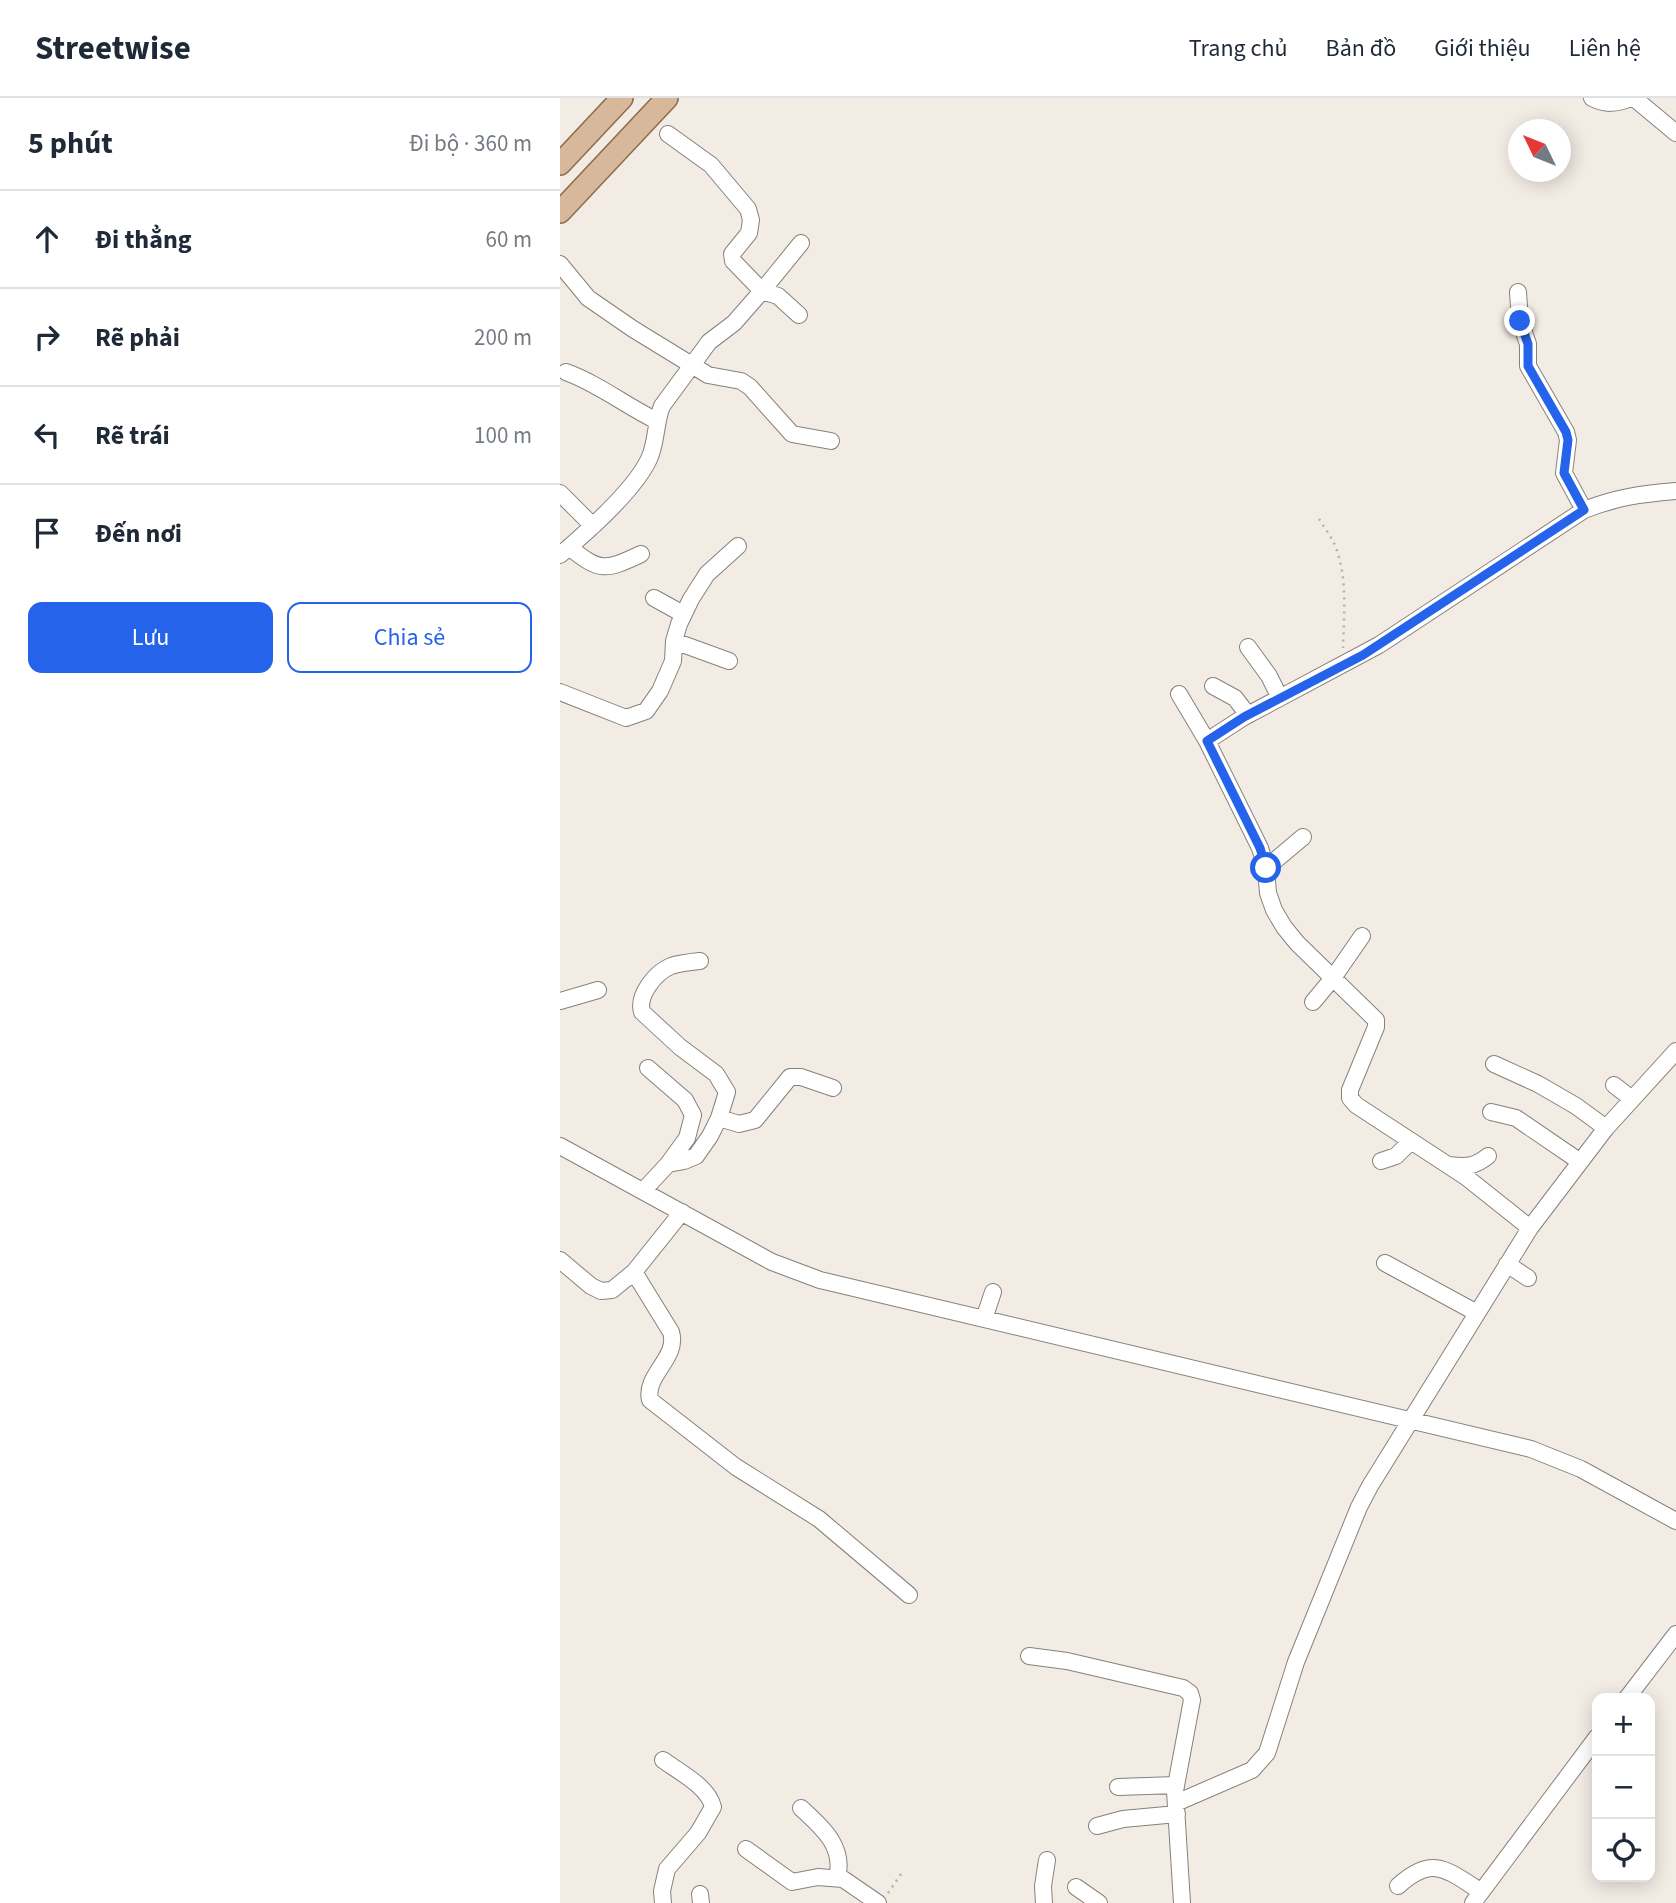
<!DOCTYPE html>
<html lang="vi">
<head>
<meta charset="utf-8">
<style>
	:root { --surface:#fff; --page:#f6f6f7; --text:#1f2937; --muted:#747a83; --line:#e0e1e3; --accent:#2563eb }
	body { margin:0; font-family:"Source Sans 3",sans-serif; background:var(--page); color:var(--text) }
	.controls { position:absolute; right:21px; bottom:21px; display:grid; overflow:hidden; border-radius:14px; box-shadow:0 4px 18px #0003 }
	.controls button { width:63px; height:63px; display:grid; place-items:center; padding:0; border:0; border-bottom:2px solid var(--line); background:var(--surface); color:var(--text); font:35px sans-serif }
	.compass { position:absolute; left:948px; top:21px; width:63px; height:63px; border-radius:50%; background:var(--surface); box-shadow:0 4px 18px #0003; rotate:313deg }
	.stop { position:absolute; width:21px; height:21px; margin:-16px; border:5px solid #2563eb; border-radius:50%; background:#fff }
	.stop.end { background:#2563eb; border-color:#fff; box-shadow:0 2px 7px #0008 }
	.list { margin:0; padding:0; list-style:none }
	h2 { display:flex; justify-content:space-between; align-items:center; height:91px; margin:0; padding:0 28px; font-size:30px }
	h2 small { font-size:23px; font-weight:400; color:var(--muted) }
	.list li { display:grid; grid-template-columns:46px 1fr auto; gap:21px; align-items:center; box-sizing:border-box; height:98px; padding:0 28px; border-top:2px solid var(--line) }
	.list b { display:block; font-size:26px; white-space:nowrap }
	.list em { font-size:23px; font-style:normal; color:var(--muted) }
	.actions { display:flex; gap:14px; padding:21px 28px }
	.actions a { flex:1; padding:16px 0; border:2px solid var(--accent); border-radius:14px; text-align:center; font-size:24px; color:var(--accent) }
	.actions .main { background:var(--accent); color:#fff }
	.icon { flex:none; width:38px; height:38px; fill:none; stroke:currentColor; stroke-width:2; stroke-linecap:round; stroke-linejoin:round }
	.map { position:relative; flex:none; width:1116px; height:1805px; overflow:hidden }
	header { display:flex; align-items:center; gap:42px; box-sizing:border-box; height:98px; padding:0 35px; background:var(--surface); border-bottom:2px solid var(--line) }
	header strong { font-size:33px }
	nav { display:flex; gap:38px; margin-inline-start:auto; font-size:24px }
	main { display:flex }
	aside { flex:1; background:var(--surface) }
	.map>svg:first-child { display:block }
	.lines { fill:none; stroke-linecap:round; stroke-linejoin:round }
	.minor-casing { stroke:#87817b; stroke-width:18 }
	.major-casing { stroke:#8d6c49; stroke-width:24 }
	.path { stroke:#b4afa9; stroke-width:2.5; stroke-dasharray:2 5; stroke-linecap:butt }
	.minor { stroke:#fff; stroke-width:16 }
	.major { stroke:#d7b89a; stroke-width:21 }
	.route { stroke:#2563eb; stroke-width:9 }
</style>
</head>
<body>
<header>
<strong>Streetwise</strong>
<nav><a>Trang chủ</a><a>Bản đồ</a><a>Giới thiệu</a><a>Liên hệ</a></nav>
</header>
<main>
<aside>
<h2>5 phút<small>Đi bộ · 360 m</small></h2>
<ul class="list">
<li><svg class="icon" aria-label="ahead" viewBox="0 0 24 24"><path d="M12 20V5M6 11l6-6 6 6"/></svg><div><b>Đi thẳng</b></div><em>60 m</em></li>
<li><svg class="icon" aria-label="right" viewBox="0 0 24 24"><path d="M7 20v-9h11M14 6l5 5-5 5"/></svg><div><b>Rẽ phải</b></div><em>200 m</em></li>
<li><svg class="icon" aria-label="left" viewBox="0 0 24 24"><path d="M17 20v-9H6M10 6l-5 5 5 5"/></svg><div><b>Rẽ trái</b></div><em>100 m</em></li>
<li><svg class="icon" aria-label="arrive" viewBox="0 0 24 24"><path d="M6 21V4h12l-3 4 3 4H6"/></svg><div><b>Đến nơi</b></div></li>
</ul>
<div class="actions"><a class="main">Lưu</a><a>Chia sẻ</a></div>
</aside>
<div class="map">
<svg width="1116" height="1805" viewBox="0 0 1116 1805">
	<rect width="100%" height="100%" fill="#f3ece5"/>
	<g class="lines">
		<defs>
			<path id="minor" d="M1032,0C1046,7 1056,6 1071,0
				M1074,0L1116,35
				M0,166L28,200L73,231L148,277L181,283L190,289L232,336L271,343
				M958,194L960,223L968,246V268L1006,334L1008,342L1004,375L1024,412
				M239,217L218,198L202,193L241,145
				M6,274C39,286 66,308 97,323
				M0,395L33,428
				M9,449C40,474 45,473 81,456
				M0,457C27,434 74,393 89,361C97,344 95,325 102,308L149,244L174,225L202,193L173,163L172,156L189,135L191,122L188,111L151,67L108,36
				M94,500L123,516
				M114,543L169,563
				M688,549L709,578L720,600
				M653,588L675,600L688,617
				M0,594L66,620L86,613L100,593L113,563L114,543L119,526L131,501L147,476L178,448
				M619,596L647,643L700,750L706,770L708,795L714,812L724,829L737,845L816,922V929L790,992V1000L796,1007L906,1079L970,1130
				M647,643L684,619L819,547L1024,412C1057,399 1081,396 1116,393
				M706,770L743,739
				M0,903L38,892
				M753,904L773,880L802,838
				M934,966L978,986L1016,1008L1046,1030
				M88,970L125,1002L133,1017L127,1040L108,1066
				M1054,987L1072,1001
				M931,1014L956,1020L1019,1063
				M159,1020L179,1026L195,1022L230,979H241L273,990
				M0,1048L212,1164L260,1182L971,1351L1021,1371L1116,1423
				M821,1063L836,1058L851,1043
				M889,1067C907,1069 914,1069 928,1058
				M83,1093L108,1066L124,1063L136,1058L150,1038L159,1020L167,994L156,976L120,949L82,914C77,897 96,874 111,868C120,865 130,864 140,863
				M0,1162L31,1188L41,1193L52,1192L74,1174L122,1114
				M825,1165L917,1215
				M947,1166L968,1180
				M74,1174L111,1234C119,1260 84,1277 90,1302L176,1369L259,1421L349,1497
				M424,1221L433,1194
				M469,1558L507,1563L623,1590L630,1595L632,1602L615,1693L622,1805
				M1067,1600L1116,1536
				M558,1689L616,1687
				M616,1705L692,1672L707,1655L736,1564L799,1409L810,1388L970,1130L1046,1030L1116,953
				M241,1710C263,1730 285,1749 277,1780
				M537,1728L563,1721L617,1716
				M186,1751L232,1784L258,1779L283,1781L318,1805
				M838,1788C872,1757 886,1771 920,1793
				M516,1789L539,1805
				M140,1796L141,1805
				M103,1805L102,1793L107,1771L138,1735L153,1709C148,1688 119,1674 103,1662
				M484,1805L483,1788L487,1762
				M913,1805L1037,1639"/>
			<path id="major" d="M0,66L62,0
				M0,114L107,0"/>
		</defs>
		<use href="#minor" class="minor-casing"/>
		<use href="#major" class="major-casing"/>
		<path class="path" d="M759,421C764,429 770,437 774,445C788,477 784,516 783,550
			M328,1795L343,1773"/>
		<use href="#minor" class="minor"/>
		<use href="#major" class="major"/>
	</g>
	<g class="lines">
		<path class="route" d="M706,770L700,750L647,643L684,619L803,557L1024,412L1004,375L1008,342L1006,334L968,268V246L960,223"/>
	</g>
</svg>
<div class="controls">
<button>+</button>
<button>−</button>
<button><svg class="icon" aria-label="locate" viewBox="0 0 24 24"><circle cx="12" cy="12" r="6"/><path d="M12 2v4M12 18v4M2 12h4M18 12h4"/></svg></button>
</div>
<svg class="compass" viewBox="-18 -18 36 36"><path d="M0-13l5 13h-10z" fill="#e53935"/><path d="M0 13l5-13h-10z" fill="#747a83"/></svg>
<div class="stop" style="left:706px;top:770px"></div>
<div class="stop end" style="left:960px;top:223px"></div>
</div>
</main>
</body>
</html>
